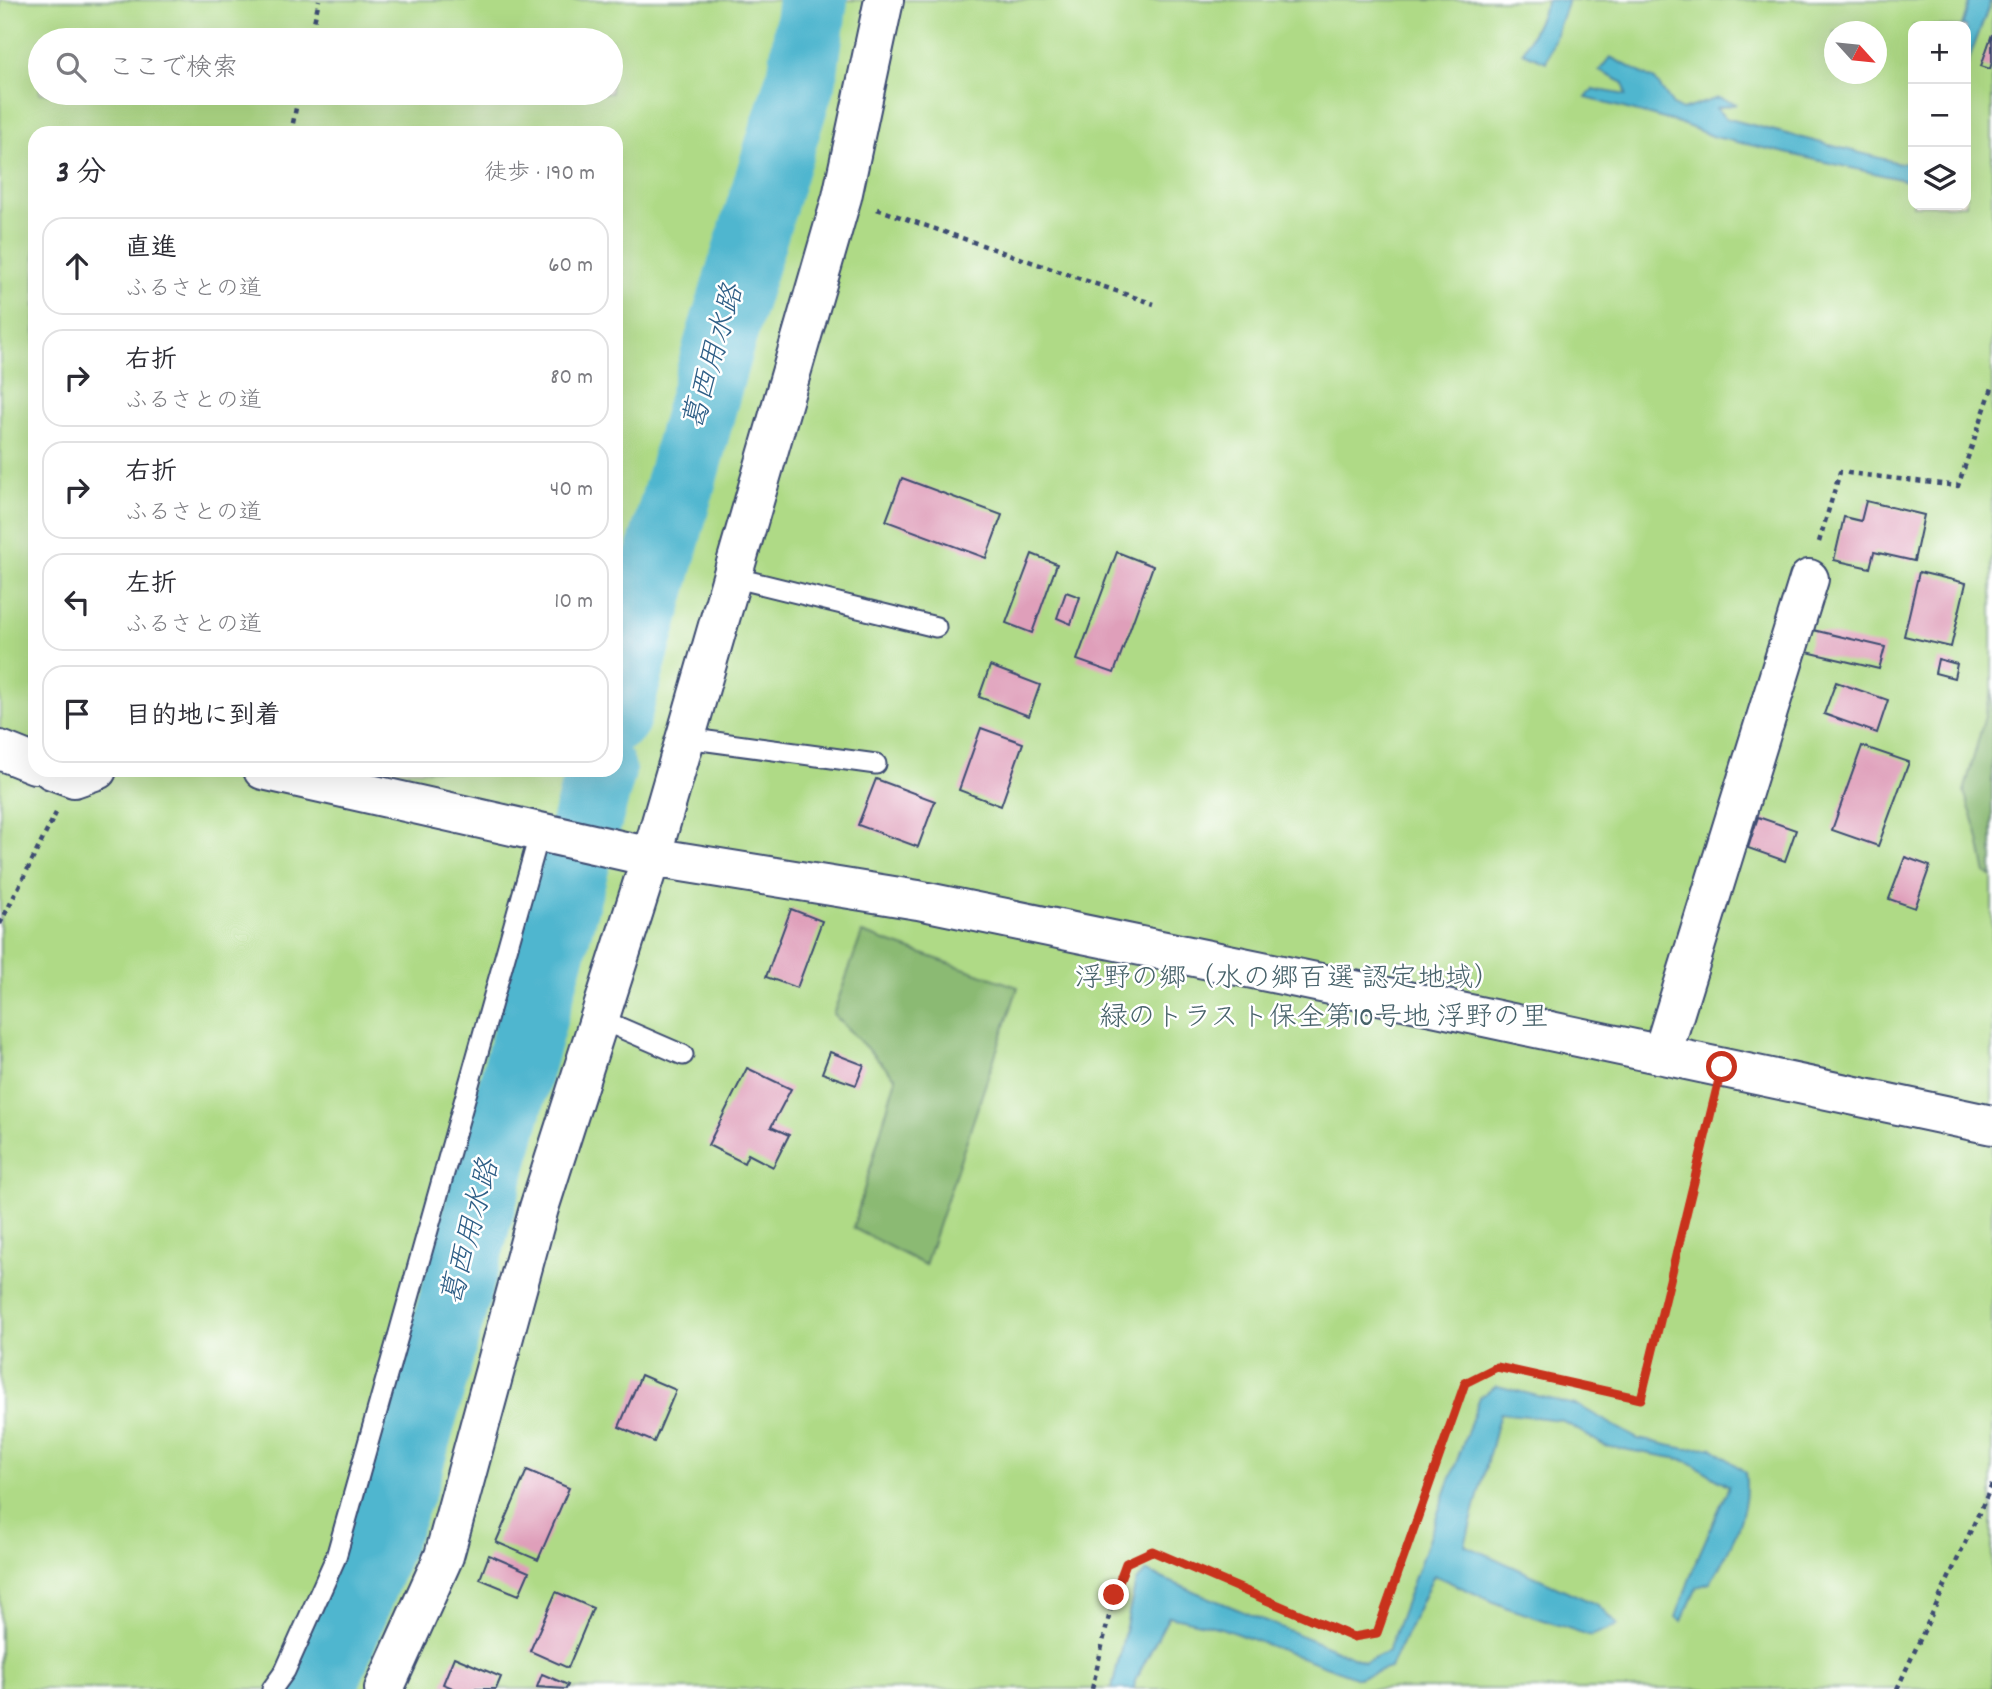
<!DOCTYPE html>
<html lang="ja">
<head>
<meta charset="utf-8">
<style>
	:root { --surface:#fff; --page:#f7f7f7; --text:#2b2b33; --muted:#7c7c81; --line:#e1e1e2 }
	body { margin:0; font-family:Dekko,"Klee One",sans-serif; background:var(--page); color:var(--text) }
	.controls { position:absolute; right:21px; top:21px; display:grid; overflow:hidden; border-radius:14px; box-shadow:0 7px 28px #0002 }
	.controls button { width:63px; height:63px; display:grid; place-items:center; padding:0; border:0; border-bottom:2px solid var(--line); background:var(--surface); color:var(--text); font:35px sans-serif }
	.compass { position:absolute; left:1824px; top:21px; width:63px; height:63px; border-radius:50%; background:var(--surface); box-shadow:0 7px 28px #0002; rotate:117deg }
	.stop { position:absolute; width:21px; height:21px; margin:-16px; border:5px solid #c8321e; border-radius:50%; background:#fff }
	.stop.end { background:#c8321e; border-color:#fff; box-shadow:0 2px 7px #0008 }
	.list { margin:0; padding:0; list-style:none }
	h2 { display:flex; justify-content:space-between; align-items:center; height:91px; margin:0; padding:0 28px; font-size:30px }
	h2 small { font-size:23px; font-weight:400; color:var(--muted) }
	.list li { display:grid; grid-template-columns:46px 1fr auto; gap:21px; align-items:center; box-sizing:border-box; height:98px; margin:0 14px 14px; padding:0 14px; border:2px solid var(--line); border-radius:21px }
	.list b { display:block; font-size:26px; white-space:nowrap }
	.list p { margin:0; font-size:23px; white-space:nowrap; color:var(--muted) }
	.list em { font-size:23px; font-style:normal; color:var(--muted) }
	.icon { flex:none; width:38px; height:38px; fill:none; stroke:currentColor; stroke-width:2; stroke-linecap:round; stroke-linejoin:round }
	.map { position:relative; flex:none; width:1992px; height:1689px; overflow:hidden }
	.search { position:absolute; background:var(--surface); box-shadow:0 7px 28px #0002; left:28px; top:28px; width:595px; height:77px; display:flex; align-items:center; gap:18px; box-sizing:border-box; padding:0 24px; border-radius:38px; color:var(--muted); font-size:26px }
	.panel { position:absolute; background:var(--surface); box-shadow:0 7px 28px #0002; left:28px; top:126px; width:595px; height:651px; border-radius:21px }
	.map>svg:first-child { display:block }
	.green { fill:#afda86; stroke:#658472; stroke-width:2; fill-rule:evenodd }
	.forest { fill:#8bba73; stroke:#537468; stroke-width:2 }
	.water { fill:#50b6cf; stroke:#367296; stroke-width:2 }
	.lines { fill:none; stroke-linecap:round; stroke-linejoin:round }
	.river { stroke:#50b6cf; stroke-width:70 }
	.building { fill:#df9fba }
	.lane-casing { stroke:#3c4c71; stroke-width:23 }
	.street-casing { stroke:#3c4c71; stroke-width:42 }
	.path { stroke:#3c4c71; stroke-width:4.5; stroke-dasharray:5 5; stroke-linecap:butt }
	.lane { stroke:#fff; stroke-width:19 }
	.street { stroke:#fff; stroke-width:38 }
	.route { stroke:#c8321e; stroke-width:9 }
	.labels { text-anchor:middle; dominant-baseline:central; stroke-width:5; stroke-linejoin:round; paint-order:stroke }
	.park-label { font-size:28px; fill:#47626a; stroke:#fff }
	.water-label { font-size:30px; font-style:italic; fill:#2e5e86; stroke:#fff }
</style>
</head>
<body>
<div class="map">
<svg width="1992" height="1689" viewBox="0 0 1992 1689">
	<rect width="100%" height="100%" fill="#fff"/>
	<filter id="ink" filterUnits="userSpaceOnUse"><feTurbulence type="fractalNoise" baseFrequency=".0143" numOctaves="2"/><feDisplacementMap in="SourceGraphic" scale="14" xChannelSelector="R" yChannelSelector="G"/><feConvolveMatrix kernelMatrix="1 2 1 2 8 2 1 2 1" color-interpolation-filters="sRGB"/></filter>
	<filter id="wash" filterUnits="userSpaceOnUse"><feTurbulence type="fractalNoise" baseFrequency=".00686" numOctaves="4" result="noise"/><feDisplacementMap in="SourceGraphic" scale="28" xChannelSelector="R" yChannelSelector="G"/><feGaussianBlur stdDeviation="1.57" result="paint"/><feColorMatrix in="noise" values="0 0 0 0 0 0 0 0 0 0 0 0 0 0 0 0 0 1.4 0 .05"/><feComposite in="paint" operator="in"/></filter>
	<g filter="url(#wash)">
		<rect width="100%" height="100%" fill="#f8eedd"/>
		<path class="green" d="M0,0H1992V1689H0ZM1913,26H1966V205H1913ZM1834,32H1876V74H1834ZM40,40H611V93H40ZM35,133H616V770H35Z"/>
		<path class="forest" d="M1992,690V876L1986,874L1977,830L1964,792Z
			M862,933L1018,987L925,1265L853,1228L896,1078L833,1014Z"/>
		<path class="water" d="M1548,0H1568L1546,62L1523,52Z
			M1970,0H1991L1966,68V26H1962Z
			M1610,57L1655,80L1673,105L1682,110L1718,98L1737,104L1716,108L1725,118L1899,163L1913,162V182L1715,137L1679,123L1586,98L1593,89L1626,95L1624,83L1599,71Z
			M1497,1386L1579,1406L1638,1439L1687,1449L1711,1447L1745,1472C1751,1510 1730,1551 1710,1583L1697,1587L1682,1621L1676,1617L1695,1564L1729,1486L1686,1460L1605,1446L1561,1420L1500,1413L1465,1545L1598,1605L1618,1625L1591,1636L1505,1607L1434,1575L1390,1668L1358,1678L1221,1628L1169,1616L1135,1681L1134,1689H1112L1136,1581L1147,1572L1365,1662L1388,1651L1480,1397Z"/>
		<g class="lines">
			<path class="river" d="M616,716L719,344L803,72L813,0
				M321,1689L405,1477L601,770"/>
		</g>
		<g id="blocks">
			<path class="building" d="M1992,34V62L1990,69L1981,66Z
				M902,478L1002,515L986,558L886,521Z
				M1866,501L1924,515L1914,561L1874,552L1870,568L1834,560L1844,517L1861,521Z
				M1117,552L1153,566L1114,673L1077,660Z
				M1032,554L1057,564L1032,633L1006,623Z
				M1919,572L1966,583L1951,647L1904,636Z
				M1066,592L1080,597L1071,624L1057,618Z
				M1813,630L1885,647L1879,669L1807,652Z
				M1938,659L1957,664L1954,678L1935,673Z
				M990,666L1040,685L1029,716L979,697Z
				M1836,682L1888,700L1877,733L1824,714Z
				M981,728L1023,743L1001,806L959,790Z
				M1862,746L1909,762L1878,846L1832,830Z
				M876,779L935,801L918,847L858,825Z
				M1758,817L1796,830L1785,861L1748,848Z
				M1905,857L1930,866L1915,908L1889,899Z
				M791,909L822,921L797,988L766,977Z
				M830,1052L864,1065L856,1085L822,1073Z
				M747,1068L791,1089L771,1127L789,1135L773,1167L748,1154L744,1163L708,1145Z
				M641,1375L676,1390L654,1442L619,1427Z
				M527,1470L569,1488L538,1560L496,1542Z
				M489,1555L529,1572L519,1595L480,1579Z
				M556,1592L593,1608L568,1668L530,1651Z
				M454,1657L501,1677L496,1689H455L443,1684Z
				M542,1674L568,1685L566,1689L537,1687Z"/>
		</g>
	</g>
	<g filter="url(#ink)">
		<use href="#blocks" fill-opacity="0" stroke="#3c4c71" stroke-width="2"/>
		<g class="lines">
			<defs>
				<path id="lane" d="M732,577L936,627
					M686,738L876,764
					M600,1019L683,1055
					M272,1689L285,1671L336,1557L540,832"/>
				<path id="street" d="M0,750L35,764
					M52,770L74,778L97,770
					M263,770L651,857L918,900L1437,1007L1992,1125
					M1662,1054L1809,579
					M384,1689L444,1556L539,1208L651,857L842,197L884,0"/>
			</defs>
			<use href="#lane" class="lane-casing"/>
			<use href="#street" class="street-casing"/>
			<path class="path" d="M310,40L319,0
				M291,133L299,93
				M877,209L1154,304
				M1819,542L1840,472L1958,486L1992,388
				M0,924L56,813
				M1092,1689L1114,1595L1126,1563L1152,1551L1353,1637L1377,1633L1465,1383L1497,1367L1641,1399L1712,1105
				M1897,1689L1992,1485"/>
			<use href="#lane" class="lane"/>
			<use href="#street" class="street"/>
		</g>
	</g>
	<g class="lines" filter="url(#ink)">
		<path class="route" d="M1114,1595L1126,1563L1152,1551L1353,1637L1377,1633L1465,1383L1497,1367L1641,1399L1722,1067"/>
	</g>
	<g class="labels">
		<g class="park-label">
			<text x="1288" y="981">浮野の郷（水の郷百選 認定地域）</text>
			<text x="1324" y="1020">緑のトラスト保全第10号地 浮野の里</text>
		</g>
		<g class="water-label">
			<text transform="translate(716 358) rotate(-74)">葛西用水路</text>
			<text transform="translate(473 1233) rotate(-75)">葛西用水路</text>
		</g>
	</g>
</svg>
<div class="controls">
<button>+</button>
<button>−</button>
<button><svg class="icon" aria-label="layers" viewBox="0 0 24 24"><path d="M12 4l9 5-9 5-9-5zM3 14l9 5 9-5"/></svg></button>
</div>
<svg class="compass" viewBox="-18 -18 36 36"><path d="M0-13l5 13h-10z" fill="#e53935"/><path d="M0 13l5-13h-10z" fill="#7c7c81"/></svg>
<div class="stop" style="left:1722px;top:1067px"></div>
<div class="stop end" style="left:1114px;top:1595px"></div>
<div class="search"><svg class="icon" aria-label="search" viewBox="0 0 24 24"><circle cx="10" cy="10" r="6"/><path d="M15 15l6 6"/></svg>ここで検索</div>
<section class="panel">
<h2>3 分<small>徒歩 · 190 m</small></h2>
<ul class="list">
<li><svg class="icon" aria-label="ahead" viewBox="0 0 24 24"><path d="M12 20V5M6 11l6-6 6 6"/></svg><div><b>直進</b><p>ふるさとの道</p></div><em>60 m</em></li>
<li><svg class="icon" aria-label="right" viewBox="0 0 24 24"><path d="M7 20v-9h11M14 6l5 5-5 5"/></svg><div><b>右折</b><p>ふるさとの道</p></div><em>80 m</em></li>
<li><svg class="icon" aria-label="right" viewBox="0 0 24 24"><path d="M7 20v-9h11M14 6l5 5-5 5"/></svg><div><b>右折</b><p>ふるさとの道</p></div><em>40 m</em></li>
<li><svg class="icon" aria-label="left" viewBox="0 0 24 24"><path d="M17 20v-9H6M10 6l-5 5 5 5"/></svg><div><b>左折</b><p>ふるさとの道</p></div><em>10 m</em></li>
<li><svg class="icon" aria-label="arrive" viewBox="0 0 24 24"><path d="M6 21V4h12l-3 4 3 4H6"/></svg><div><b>目的地に到着</b></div></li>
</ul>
</section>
</div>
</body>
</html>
